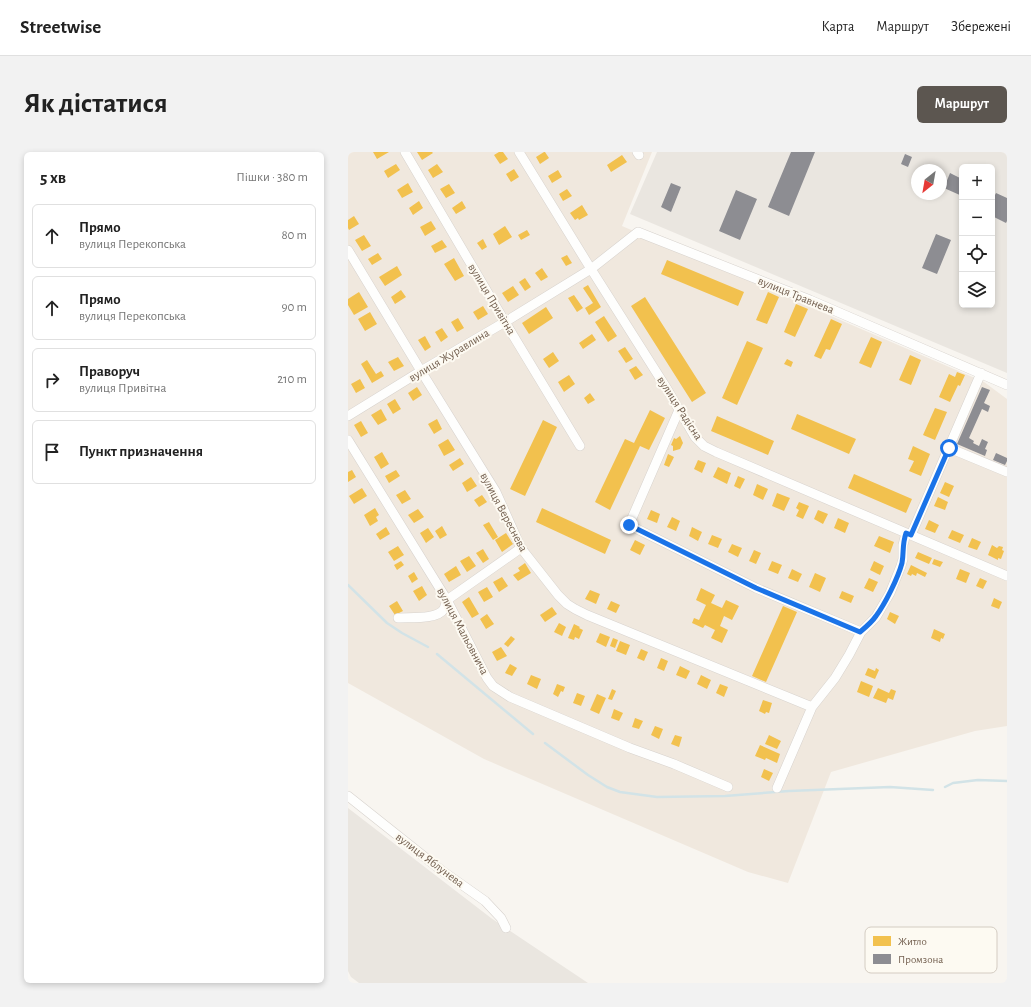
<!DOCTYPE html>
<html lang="uk">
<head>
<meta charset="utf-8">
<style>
	:root { --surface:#fff; --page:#f2f2f2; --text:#222; --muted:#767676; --line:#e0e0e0; --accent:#5c5650 }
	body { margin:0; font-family:"Alegreya Sans",sans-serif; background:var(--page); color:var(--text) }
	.controls { position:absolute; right:12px; top:12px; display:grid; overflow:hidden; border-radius:6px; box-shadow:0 2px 6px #0003 }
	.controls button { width:36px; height:36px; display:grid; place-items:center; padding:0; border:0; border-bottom:1px solid var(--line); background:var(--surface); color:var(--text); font:20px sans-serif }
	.compass { position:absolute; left:563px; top:12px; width:36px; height:36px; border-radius:50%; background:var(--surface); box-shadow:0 2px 6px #0003; rotate:211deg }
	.stop { position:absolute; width:12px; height:12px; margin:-9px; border:3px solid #1a73e8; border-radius:50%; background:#fff }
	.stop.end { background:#1a73e8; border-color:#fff; box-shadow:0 1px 4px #0008 }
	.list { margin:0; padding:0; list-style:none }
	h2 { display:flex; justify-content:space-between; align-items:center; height:52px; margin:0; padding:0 16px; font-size:17px }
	h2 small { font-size:13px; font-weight:400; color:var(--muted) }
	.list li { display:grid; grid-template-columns:26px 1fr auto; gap:12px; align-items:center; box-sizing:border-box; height:64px; margin:0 8px 8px; padding:0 8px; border:1px solid var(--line); border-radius:6px }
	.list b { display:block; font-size:15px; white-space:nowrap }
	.list p { margin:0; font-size:13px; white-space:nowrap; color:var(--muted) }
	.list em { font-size:13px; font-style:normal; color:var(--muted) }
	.icon { flex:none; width:22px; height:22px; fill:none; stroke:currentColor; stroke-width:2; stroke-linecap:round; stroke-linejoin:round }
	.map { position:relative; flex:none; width:659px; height:831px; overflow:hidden; border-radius:6px }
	header { display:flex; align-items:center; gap:24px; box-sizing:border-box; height:56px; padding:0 20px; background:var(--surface); border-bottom:1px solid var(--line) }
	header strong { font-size:19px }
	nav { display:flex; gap:22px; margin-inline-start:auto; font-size:14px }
	.intro { display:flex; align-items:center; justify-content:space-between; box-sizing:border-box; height:96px; padding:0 24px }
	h1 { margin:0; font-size:28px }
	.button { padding:10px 18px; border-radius:6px; background:var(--accent); color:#fff; font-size:14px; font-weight:700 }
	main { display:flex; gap:24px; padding:0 24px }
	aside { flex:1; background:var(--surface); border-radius:6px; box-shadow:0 2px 6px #0003 }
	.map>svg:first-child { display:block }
	.residential { fill:#f0e8de }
	.industrial { fill:#eae6e0; fill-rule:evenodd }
	.homes { fill:#f2c14e }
	.industry { fill:#8d8d92 }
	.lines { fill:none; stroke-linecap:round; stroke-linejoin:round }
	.stream { stroke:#d2e3e7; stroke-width:2.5 }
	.street-casing { stroke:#d7d2cd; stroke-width:10 }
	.street { stroke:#fefefd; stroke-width:9 }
	.route { stroke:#1a73e8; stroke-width:5 }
	.labels { text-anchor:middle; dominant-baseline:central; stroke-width:4; stroke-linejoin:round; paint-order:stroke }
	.street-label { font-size:12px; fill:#746151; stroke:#fdfaf2 }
	.key { fill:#fdfaf2; stroke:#d4ccc2; stroke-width:1 }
	.key-label { font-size:11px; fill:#746151 }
</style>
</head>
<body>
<header>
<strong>Streetwise</strong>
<nav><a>Карта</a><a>Маршрут</a><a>Збережені</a></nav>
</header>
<div class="intro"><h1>Як дістатися</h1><a class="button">Маршрут</a></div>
<main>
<aside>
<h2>5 хв<small>Пішки · 380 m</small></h2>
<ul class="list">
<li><svg class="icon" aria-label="ahead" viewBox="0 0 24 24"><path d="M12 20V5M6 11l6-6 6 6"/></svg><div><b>Прямо</b><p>вулиця Перекопська</p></div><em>80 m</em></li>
<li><svg class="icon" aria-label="ahead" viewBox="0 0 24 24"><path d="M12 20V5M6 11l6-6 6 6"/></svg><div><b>Прямо</b><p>вулиця Перекопська</p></div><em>90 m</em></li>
<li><svg class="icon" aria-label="right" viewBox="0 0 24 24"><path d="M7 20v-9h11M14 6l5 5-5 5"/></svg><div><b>Праворуч</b><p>вулиця Привітна</p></div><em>210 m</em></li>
<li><svg class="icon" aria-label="arrive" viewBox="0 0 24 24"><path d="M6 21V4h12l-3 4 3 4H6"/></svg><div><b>Пункт призначення</b></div></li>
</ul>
</aside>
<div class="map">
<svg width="659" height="831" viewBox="0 0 659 831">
	<rect width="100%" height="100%" fill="#f8f5f0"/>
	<path class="residential" d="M0,0H304L274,74L636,230L659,247V574L627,579L483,620L440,731L400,720L136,607L0,531Z"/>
	<path class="industrial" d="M309,0H659V221L282,62ZM614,15H644V153H614ZM569,18H593V42H569Z
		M0,656L143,766L240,831H11L3,825L0,819Z"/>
	<path class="homes" d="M25,0H41L29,7Z
		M69,0H84L85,1L74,8Z
		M151,0H155L160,7L152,12L146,3Z
		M196,0H197L201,6L192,12L188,5Z
		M274,3L279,10L263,20L259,13Z
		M48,12L52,18L40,26L36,19Z
		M89,12L95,20L85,26L80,18Z
		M166,17L171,25L163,30L158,22Z
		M210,18L214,25L204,31L200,24Z
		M60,31L65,40L54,46L49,38Z
		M101,32L107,41L98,46L92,37Z
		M219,37L224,44L215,49L211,42Z
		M71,49L75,56L65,63L61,56Z
		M114,49L118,56L108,62L104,56Z
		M234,53L240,63L231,68L230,66L227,68L222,61Z
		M6,64L11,72L1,78L0,76V68Z
		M83,69L88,77L77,84L72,75Z
		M157,74L164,85L151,93L145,82Z
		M179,78L182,83L173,88L170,83Z
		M16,83L23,94L14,99L7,88Z
		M135,87L139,95L134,98L129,91Z
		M94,88L99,95L87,101L83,94Z
		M30,101L34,107L24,113L20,107Z
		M219,103L224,111L218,114L213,106Z
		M106,106L116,124L107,129L96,112Z
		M319,108L396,140L390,154L313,122Z
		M49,114L54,123L37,134L31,125Z
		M194,116L200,125L193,129L187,121Z
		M177,126L183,135L177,139L171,130Z
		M240,133L253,155L241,163L237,156L245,151L235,136Z
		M165,134L171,143L160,150L154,141Z
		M53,138L58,145L47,152L43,145Z
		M11,140L20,155L6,163L0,153V147Z
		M420,140L431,145L419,172L408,168Z
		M226,143L235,156L229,160L220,146Z
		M297,145L358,241L344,250L283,154Z
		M448,152L460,157L447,185L436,180Z
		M135,154L140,162L130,168L125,160Z
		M198,155L205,166L181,182L174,171Z
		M22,160L29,172L17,179L10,167Z
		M256,164L269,184L260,190L247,170Z
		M110,166L116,176L109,180L103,170Z
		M483,167L494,172L482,198L478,197L473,207L466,204Z
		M94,176L100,185L93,190L87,180Z
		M244,182L248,188L235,197L231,191Z
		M77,184L83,195L77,199L70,188Z
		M523,185L534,190L523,216L511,211Z
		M399,189L415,196L389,253L374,246Z
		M277,195L285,207L278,211L270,199Z
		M205,200L211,209L201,216L195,207Z
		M562,203L573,208L563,233L551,228Z
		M50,205L56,214L46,219L40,210Z
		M439,207L445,210L443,215L436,212Z
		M19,208L28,222L33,219L36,224L24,231L13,212Z
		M288,214L295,223L287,228L281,218Z
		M609,220L617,223L612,234L610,233L602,250L591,245L601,222L607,225Z
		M221,223L227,232L216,240L210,230Z
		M12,227L17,236L8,241L3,232Z
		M69,235L74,243L65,249L60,241Z
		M242,241L247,248L240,252L236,246Z
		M47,247L53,257L45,262L39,252Z
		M587,256L599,260L587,288L575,283Z
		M33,257L39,268L30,273L23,263Z
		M302,258L317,266L301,298L292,294L262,358L247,350L277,287L286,291Z
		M449,262L508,287L501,302L443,277Z
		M369,264L426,289L420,303L363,279Z
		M89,267L94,277L86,282L80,272Z
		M195,268L209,275L177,344L162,337Z
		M13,269L20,281L13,285L6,273Z
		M332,284L335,291L332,297L325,299V294L323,293L326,286L328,287Z
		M100,287L107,298L96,304L90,293Z
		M565,294L582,302L573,324L561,319L566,309L560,307Z
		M34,300L41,312L33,317L26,305Z
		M320,302L326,305L321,315L316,313Z
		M112,306L116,312L105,319L101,313Z
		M350,308L358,311L354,321L346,317Z
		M370,315L383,321L379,332L365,325Z
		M4,318L8,325L0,330V320Z
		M48,318L52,324L41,331L37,324Z
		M506,322L564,347L558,361L500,336Z
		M390,324L397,327L392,337L386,334Z
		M123,325L129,334L119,340L114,331Z
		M597,330L606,334L601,345L592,341Z
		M409,332L420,337L415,348L405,343Z
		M14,336L19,344L6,352L1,344Z
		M57,338L63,347L54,352L48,343Z
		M429,341L442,346L436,359L424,354Z
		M134,343L139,350L131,355L126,348Z
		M590,345L600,350L597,358L586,354Z
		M451,350L461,354L455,367L448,364L451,358L448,356Z
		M27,356L31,363L28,365L30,369L22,374L16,363Z
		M194,356L263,388L257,402L188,370Z
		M70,357L76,365L66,371L60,363Z
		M303,358L312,362L309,371L299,367Z
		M470,358L480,362L475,372L466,367Z
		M324,365L332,369L328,379L319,375Z
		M490,366L501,371L497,381L486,376Z
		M581,368L591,373L587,381L577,377Z
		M141,370L150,385L145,388L135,373Z
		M94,374L99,383L92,387L87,379Z
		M38,375L42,382L32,388L28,382Z
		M344,375L354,380L350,389L341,384Z
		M80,376L86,385L78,391L72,381Z
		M604,378L616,383L612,391L600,386Z
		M158,381L165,392L154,400L147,388Z
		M364,383L374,387L370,396L360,392Z
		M531,384L546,390L542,401L526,394Z
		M624,386L633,390L629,398L620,395Z
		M287,388L297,393L292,403L282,398Z
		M384,392L394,396L390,405L380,400Z
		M644,393L649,396L651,394L655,395L654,398L656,399L653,407L650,406V408L640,403Z
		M50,394L56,403L46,409L40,400Z
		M135,397L141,407L135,411L128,401Z
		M406,398L413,401L408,412L401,409Z
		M570,400L584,406L581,412L567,406Z
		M121,404L128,414L119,420L112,409Z
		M586,407L595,410L592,415L584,412Z
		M53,409L56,413L49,418L46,413Z
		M424,409L434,413L430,422L420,418Z
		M526,409L536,414L532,423L522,418Z
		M177,411L183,421L170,429L165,423L172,419L170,416Z
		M563,413L579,421L577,425L569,421L568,424L564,422L563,424L559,422Z
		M108,414L113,423L101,430L96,422Z
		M444,417L454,422L450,430L440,426Z
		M612,417L622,421L618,431L608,427Z
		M66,420L70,427L64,431L60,424Z
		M467,421L478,426L472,440L461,435Z
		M154,425L160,434L151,440L145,430Z
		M521,426L530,430L525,440L516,436Z
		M632,426L639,429L635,437L628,434Z
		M74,434L79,443L71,449L65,439Z
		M139,435L145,445L136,450L130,440Z
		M353,436L367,443L363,451L374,456L378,448L391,454L384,468L376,464L372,474L380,478L374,491L363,486L367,478L357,473L355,476L344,471L346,466L351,468L358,453L348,448Z
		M242,438L252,442L248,452L237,447Z
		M494,439L506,444L503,451L491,446Z
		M121,445L131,462L124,466L114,450Z
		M646,446L654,450L651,457L643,454Z
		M49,449L55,459L47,463L41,454Z
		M263,449L272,453L268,461L259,457Z
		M435,454L449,460L418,530L404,524Z
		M204,455L209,462L197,470L192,463Z
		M542,460L551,464L547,472L539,467Z
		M139,462L146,472L138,477L132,467Z
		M211,471L218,475L214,484L206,480Z
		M226,472L232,475L231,476L235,478L231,487L227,485L226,488L220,486Z
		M586,477L597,482L595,487L593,486L592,490L583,486Z
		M252,481L262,485L258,495L248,490Z
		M163,484L167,487L160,495L156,492Z
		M265,486L270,488L267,496L262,494Z
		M272,489L282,493L278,503L268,499Z
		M153,495L159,504L149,509L144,500Z
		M293,497L300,500L296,509L289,506Z
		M313,506L320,509L316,519L309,516Z
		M162,512L169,516L164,524L157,521Z
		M332,514L342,519L338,527L328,523Z
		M520,516L527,519L528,516L531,518L527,527L517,523Z
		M183,523L193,527L189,537L179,532Z
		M353,523L363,528L359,537L349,532Z
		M513,529L525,534L521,545L509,540Z
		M209,532L217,535L215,540L213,539L210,545L205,542Z
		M372,532L380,535L376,545L368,541Z
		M530,536L541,541L543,537L548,539L545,548L540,546L538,551L525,546Z
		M264,537L268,539L264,548L260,547Z
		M229,541L237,544L233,554L225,551Z
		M249,542L258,546L251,562L242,558Z
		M415,548L424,551L421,561L418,560L417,562L411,559Z
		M266,557L275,561L271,569L263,566Z
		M287,566L295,569L291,577L284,575Z
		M307,574L315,577L311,587L303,583Z
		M327,583L334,585L331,595L323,592Z
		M421,583L433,589L429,597L417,592Z
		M412,593L432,602L429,611L418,606L417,608L407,604Z
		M416,617L425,621L421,629L413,625Z"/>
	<path class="industry" d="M443,0H467L441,64L420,55Z
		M557,2L564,5L560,15L553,12Z
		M602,21L614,27V44L596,36Z
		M323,31L333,35L323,60L313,55Z
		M388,38L409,47L392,88L371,79Z
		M648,41L659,46V69L658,71L644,64V49Z
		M588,82L603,88L589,122L574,116Z
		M634,235L642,238L636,251L642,254L640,260L634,257L621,286L626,289L625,291L631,294L634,287L640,290L637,297L639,298L637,304L609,292Z
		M648,301L659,306V309L657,313L645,308Z"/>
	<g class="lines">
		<path class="stream" d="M0,433L39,471L54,481L80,495
			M89,502L185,582
			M197,591L240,623L259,635L272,640L309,645L377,644L441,639L542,635L585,638
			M597,635L605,631L630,628L659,629"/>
		<defs>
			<path id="street" d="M57,0L157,170L232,294
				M171,0L243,117L319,237L347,285L356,294L368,300L659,424
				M289,0L291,3
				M0,98L73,219L148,340L173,396L210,443L219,452L227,457L239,463L464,555
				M331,258L281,373L408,436L513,480
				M0,264L73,219L157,170L243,117L290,80L462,148L659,233
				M0,288L99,448L139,526L145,534L162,545L282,596L326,612L380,635
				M601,296L659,320
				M563,383L633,221
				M50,466C62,465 89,468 96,457C97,454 98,451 99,448L173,396
				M429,636L464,555L487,526L501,503L513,480L528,465L542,441L553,414L555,407V393L558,381
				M0,644L93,718L137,749L153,766L158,776"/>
		</defs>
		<use href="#street" class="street-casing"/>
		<use href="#street" class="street"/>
	</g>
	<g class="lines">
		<path class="route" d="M281,373L408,436L512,480C518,475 524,470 528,464C537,452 550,426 554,411C556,400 554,393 558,381L563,383L601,296"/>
	</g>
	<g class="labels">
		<g class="street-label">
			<text transform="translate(448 143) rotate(22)">вулиця Травнева</text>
			<text transform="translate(144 147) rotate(59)">вулиця Привітна</text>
			<text transform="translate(101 203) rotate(-31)">вулиця Журавлина</text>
			<text transform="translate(332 256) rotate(57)">вулиця Радісна</text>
			<text transform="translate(156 360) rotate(62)">вулиця Вереснева</text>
			<text transform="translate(115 479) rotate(62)">вулиця Мальовнича</text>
			<text transform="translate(82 708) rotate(37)">вулиця Яблунева</text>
		</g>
	</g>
	<rect x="517" y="775" width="132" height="46" rx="6" class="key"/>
	<rect x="525" y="784" width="18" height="10" fill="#f2c14e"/>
	<rect x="525" y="802" width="18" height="10" fill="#8d8d92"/>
	<g class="key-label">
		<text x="550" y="793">Житло</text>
		<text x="550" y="811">Промзона</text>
	</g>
</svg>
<div class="controls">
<button>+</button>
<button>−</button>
<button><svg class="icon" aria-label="locate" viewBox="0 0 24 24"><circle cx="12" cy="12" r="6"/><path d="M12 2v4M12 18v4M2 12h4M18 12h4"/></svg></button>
<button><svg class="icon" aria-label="layers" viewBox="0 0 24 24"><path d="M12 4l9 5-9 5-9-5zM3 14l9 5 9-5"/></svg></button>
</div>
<svg class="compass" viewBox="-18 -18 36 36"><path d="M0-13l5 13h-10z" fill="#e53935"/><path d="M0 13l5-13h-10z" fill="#767676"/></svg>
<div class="stop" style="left:601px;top:296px"></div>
<div class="stop end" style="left:281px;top:373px"></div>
</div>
</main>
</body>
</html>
